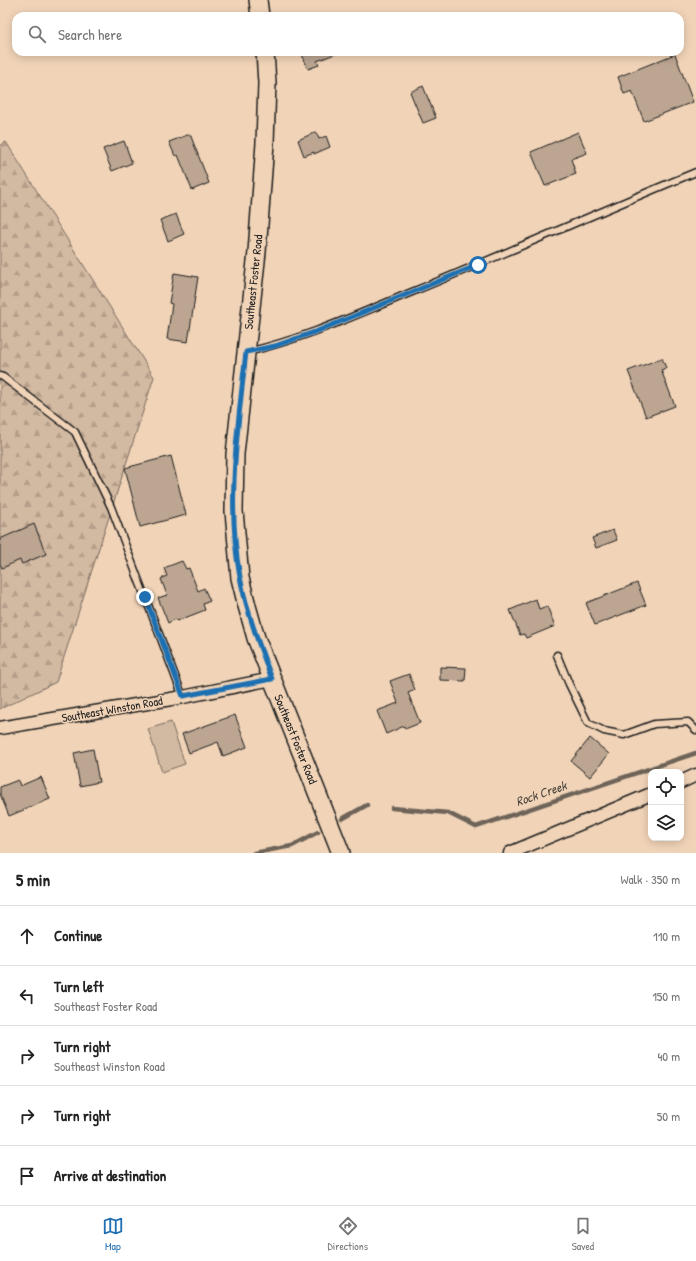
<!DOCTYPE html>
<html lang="en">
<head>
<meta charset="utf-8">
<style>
	:root { --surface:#fff; --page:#f2f2f2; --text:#222; --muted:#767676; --line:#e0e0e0; --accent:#1f6fb2 }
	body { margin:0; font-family:"Patrick Hand",sans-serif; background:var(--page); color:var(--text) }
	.controls { position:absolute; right:12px; bottom:12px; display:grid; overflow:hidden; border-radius:8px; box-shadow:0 2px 10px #0003 }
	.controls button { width:36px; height:36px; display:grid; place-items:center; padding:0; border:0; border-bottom:1px solid var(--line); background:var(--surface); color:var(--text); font:20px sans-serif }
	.stop { position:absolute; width:12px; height:12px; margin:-9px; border:3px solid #1f6fb2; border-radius:50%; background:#fff }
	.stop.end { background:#1f6fb2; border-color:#fff; box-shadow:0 1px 4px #0008 }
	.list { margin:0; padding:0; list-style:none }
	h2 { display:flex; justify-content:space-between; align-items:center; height:52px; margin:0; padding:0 16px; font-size:17px }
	h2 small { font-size:13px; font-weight:400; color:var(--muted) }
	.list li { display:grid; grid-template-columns:26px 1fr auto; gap:12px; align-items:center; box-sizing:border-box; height:60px; padding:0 16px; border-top:1px solid var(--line) }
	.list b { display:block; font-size:15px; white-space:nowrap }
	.list p { margin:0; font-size:13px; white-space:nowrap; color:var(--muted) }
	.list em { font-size:13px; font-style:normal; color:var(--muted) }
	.icon { flex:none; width:22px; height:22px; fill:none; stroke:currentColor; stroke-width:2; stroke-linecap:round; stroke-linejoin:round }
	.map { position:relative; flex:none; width:696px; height:853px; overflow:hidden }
	.search { position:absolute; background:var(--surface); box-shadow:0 2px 10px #0003; left:12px; right:12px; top:12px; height:44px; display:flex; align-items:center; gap:10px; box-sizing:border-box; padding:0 14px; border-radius:12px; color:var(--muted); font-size:15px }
	.sheet { height:352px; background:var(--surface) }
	nav { display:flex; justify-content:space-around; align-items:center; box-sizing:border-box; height:56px; border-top:1px solid var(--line); background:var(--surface); font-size:11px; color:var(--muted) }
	nav a { display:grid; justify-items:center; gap:2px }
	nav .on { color:var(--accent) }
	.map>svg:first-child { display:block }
	.forest { fill:url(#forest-firs); stroke:#776a5e }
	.green { fill:#d2b9a1; stroke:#776a5e }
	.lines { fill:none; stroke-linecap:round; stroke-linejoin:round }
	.stream { stroke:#6e6358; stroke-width:4.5 }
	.building { fill:#bca692; stroke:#1c1c1c }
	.service-casing { stroke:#1c1c1c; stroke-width:9 }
	.minor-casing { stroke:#1c1c1c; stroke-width:15 }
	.secondary-casing { stroke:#1c1c1c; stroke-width:20 }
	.service { stroke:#f1d4b8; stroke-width:6 }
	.minor { stroke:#f1d4b8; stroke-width:12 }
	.secondary { stroke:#f1d4b8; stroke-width:17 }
	.route { stroke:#1f6fb2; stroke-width:5 }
	.labels { text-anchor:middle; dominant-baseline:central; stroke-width:3; stroke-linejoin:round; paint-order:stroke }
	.street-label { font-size:12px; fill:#1c1c1c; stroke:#f1d4b8 }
	.water-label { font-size:13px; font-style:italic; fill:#4c463f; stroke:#f1d4b8 }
</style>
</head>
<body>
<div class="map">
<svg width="696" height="853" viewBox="0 0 696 853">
	<defs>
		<pattern id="forest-firs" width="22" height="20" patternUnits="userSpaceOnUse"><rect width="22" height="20" fill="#d2b9a1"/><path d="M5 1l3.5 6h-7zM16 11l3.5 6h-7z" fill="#b49e8a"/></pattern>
	</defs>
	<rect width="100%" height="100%" fill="#f1d4b8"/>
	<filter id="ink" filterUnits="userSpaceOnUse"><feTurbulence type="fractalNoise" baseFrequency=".025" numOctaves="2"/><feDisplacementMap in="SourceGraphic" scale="8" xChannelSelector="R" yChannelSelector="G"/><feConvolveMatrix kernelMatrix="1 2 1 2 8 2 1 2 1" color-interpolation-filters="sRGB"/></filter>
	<g filter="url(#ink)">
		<path class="forest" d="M6,142L154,377L56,682L0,709V145Z"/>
		<path class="green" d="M171,722L185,764L162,772L148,729Z"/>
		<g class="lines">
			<path class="stream" d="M392,808L448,813L476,827L696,753
				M342,819L367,805
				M254,853L292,846L318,832"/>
		</g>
		<path class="building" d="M301,52H340L317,61L319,65L308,69Z
			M675,54L693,102L644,121L632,91L624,94L618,77Z
			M423,86L436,118L423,123L410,92Z
			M316,132L319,139L326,136L330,147L314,154V152L304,156L298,140Z
			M578,132L587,153L571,159L576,174L545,186L531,152Z
			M190,134L209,183L192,190L178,155L175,156L169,142Z
			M124,141L132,163L112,171L103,149Z
			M176,214L184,234L168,241L160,220Z
			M174,273L198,277L188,342L167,339L172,304L169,303Z
			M662,358L666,368L661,370L675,406L646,417L628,371Z
			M171,456L186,515L140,527L125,468Z
			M34,524L46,554L22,564L20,560L2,568L0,564V539Z
			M613,530L617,540L596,548L592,538Z
			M182,561L186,569L189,568L198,591L204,588L210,601L203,604L205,610L177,621L176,619L168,623L158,598L167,595L161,579L167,576L164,568Z
			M637,583L646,605L595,625L586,603Z
			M536,599L539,609L547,606L555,626L526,638L524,634L520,635L510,610Z
			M440,667L466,668L465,681L440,680Z
			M409,674L415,690L408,693L420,723L405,729L404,726L386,734L377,711L398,703L390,681Z
			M235,715L247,747L223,756L218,742L189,753L182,734Z
			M590,738L609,754L590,777L571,761Z
			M93,749L99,782L80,786L74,753Z
			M41,777L50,799L9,816L0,794V787L18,780L20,786Z"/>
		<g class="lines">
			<defs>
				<path id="service" d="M247,352C304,339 358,314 412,292C507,253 601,211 696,172
					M0,376L3,377L75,432L111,507L183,697
					M557,655L569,684L588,723L604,731L624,735L654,724L688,722L696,730"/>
				<path id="minor" d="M0,728L183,697L272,679
					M681,782L696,775
					M510,853L651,794"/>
				<path id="secondary" d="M258,0L260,16
					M265,52L267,83L265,143L257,252L235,454L234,511L240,578L247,606L256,638L341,853"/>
			</defs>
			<use href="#service" class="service-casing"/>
			<use href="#minor" class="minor-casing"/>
			<use href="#secondary" class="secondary-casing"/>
			<use href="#service" class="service"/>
			<use href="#minor" class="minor"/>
			<use href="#secondary" class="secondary"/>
		</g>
	</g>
	<g class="lines" filter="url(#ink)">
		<path class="route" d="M145,597L183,696L272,679C259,646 247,613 240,577C226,503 238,426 246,352L275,346L320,330L478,265"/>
	</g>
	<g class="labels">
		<g class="street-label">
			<text transform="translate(253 282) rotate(-84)">Southeast Foster Road</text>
			<text transform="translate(112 709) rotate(-10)">Southeast Winston Road</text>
			<text transform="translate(296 739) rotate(68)">Southeast Foster Road</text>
		</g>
		<g class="water-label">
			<text transform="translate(541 793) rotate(-19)">Rock Creek</text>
		</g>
	</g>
</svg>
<div class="controls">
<button><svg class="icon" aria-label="locate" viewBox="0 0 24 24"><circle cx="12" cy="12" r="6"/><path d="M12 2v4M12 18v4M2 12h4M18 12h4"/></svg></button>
<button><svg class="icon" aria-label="layers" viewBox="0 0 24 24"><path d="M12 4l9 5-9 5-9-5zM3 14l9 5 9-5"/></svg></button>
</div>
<div class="stop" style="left:478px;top:265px"></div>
<div class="stop end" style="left:145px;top:597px"></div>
<div class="search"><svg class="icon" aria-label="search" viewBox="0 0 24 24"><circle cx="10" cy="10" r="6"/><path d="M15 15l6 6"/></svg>Search here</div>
</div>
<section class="sheet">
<h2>5 min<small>Walk · 350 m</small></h2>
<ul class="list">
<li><svg class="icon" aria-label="ahead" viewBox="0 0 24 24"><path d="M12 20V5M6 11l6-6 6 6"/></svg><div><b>Continue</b></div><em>110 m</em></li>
<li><svg class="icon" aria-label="left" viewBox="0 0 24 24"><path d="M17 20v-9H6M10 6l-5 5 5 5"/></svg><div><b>Turn left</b><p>Southeast Foster Road</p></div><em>150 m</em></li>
<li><svg class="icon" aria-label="right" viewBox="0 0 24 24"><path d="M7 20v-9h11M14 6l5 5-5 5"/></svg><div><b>Turn right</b><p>Southeast Winston Road</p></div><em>40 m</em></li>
<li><svg class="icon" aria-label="right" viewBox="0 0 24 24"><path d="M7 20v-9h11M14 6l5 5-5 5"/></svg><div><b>Turn right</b></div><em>50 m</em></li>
<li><svg class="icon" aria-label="arrive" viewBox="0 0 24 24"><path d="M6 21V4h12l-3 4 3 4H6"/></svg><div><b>Arrive at destination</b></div></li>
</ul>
</section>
<nav>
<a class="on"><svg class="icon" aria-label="map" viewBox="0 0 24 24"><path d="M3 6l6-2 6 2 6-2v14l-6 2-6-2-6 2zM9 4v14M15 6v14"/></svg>Map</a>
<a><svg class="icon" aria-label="directions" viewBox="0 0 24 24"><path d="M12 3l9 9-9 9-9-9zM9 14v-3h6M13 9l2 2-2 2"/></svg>Directions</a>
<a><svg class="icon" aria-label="saved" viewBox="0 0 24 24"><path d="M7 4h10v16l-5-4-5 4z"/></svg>Saved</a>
</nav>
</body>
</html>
